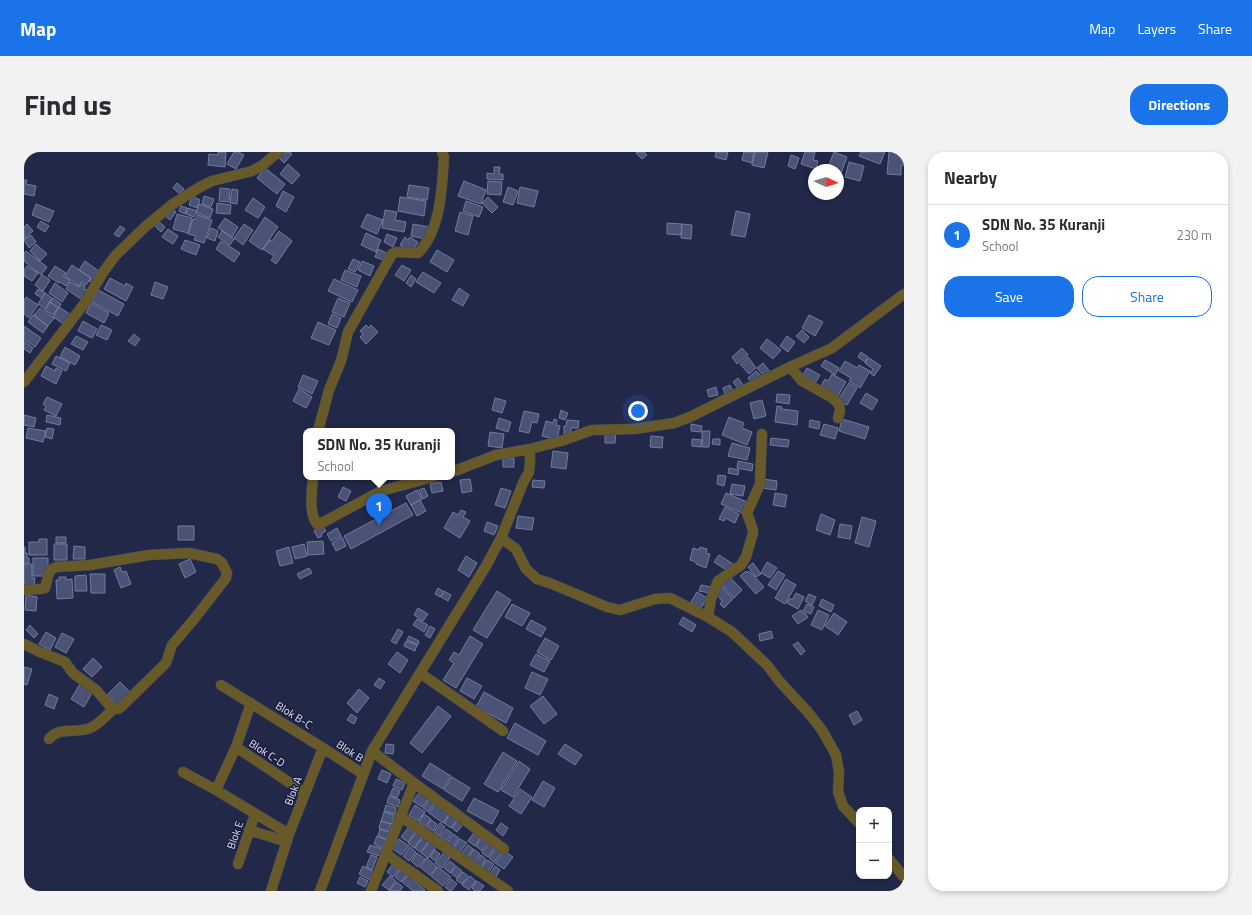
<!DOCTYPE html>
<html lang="en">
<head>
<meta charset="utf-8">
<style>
	:root { --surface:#fff; --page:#f2f2f3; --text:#2b2b33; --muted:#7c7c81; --line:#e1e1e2; --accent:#1a73e8 }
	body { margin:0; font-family:"Titillium Web",sans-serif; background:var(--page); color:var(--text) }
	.controls { position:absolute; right:12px; bottom:12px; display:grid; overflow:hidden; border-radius:8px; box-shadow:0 2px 6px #0003 }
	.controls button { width:36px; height:36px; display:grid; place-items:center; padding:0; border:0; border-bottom:1px solid var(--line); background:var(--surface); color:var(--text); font:20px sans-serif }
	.compass { position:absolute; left:784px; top:12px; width:36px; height:36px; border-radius:50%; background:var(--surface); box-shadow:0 2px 6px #0003; rotate:94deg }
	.you { position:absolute; left:614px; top:259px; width:14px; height:14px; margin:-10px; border:3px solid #fff; border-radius:50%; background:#1a73e8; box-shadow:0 0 0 6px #1a73e833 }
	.badge { display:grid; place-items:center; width:26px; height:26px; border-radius:50%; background:var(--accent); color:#fff; font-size:13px; font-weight:700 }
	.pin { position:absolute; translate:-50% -33px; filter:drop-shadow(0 1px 2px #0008) }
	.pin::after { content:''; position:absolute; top:21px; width:14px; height:12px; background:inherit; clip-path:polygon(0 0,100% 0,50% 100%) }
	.popup { position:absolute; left:279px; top:276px; width:152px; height:52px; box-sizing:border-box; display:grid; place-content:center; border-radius:8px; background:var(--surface); filter:drop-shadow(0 1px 3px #0005); font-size:13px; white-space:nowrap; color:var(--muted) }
	.popup b { font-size:15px; color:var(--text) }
	.popup::after { content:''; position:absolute; left:50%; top:100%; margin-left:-8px; border:8px solid transparent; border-top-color:var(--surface) }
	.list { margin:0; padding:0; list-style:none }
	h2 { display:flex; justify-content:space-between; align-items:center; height:52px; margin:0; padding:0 16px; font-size:17px }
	h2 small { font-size:13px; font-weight:400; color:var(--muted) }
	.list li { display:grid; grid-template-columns:26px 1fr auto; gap:12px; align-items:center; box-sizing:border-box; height:60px; padding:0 16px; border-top:1px solid var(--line) }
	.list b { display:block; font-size:15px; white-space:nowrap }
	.list p { margin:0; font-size:13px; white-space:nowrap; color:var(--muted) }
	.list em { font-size:13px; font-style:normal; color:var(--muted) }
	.actions { display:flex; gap:8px; padding:12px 16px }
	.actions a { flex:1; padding:9px 0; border:1px solid var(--accent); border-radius:16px; text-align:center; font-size:14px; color:var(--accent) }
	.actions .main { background:var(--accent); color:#fff }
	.map { position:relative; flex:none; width:880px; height:739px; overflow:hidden; border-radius:16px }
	header { display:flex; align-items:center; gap:24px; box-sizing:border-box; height:56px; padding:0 20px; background:var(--accent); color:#fff }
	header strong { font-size:19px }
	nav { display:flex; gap:22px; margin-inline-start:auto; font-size:14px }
	.intro { display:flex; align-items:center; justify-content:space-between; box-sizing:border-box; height:96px; padding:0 24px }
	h1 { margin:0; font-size:28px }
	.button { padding:10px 18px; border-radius:16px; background:var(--accent); color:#fff; font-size:14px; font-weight:700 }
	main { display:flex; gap:24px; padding:0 24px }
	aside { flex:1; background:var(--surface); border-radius:16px; box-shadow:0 2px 6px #0003 }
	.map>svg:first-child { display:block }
	.building { fill:#4a5275; stroke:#727ba0 }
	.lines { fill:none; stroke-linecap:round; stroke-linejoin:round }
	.minor-casing { stroke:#404664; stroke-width:11 }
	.minor { stroke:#685a28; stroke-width:10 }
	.labels { text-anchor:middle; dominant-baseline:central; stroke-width:3; stroke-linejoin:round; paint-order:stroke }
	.street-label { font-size:11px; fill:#dde2f8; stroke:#191e3d }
</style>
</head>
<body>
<header>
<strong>Map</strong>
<nav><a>Map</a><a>Layers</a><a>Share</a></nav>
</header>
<div class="intro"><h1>Find us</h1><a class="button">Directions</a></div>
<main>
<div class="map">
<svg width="880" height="739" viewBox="0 0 880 739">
	<rect width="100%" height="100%" fill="#222848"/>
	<path class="building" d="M194,0H202L201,15L184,13L185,2L194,3Z
		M210,0H214L220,3L212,17L203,12Z
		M261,0H266L268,2L260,11L255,6Z
		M613,0H620L623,3L618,7L612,1Z
		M692,0H704L702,8L691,5Z
		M720,0H730L728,11L718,8Z
		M731,0H744L740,16L728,13Z
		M781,0H791L789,8L794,9L792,17L777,12Z
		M810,0L823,5L816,24L814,23V18H803Z
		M837,0H861L856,12L835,4Z
		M865,0H880V13H877V23L863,22Z
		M767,3L775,6L771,17L764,14Z
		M825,10L840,14L836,29L821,25Z
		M264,12L276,23L268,32L256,22Z
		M470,15H476L475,22H479V28L463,27V21L470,22Z
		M241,16L261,32L253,42L233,26Z
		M0,28H3L2,32L12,34L10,44L0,42Z
		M440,29L462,38L457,52L434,44Z
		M464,29L478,30L477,43L463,42Z
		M153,31L160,37L156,42L149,36Z
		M385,33L405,36L403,48L383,45Z
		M484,35L494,39L489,53L479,50Z
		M496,35L514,39L510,55L493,51Z
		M196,36L206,37L205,50L195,49Z
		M208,37L214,38L213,52L206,51Z
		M259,39L270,45L262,60L252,54Z
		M168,44L176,48L173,56L165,53Z
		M180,44L190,47L187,55L178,52Z
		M376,45L402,49L400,64L374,59Z
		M464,45L474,55L468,61L458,51Z
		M229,46L241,55L234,66L221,58Z
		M442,49L459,55L455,65L439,59Z
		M193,51L207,53L206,62L192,61Z
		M12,52L30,59L25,70L8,63Z
		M175,52L189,57L186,66L172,61Z
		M157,54L163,56L161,62L155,59Z
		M147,56L152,60L146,68L141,64Z
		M164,56L173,59L170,65L162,62Z
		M361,58L373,60L371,68L382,70L380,80L358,76Z
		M712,59L726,62L721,85L707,83Z
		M436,60L449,64L444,83L431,79Z
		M153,62L168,66L164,81L149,77Z
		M343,62L359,68L353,82L337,75Z
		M173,63L188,68L180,91L170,88L172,84L164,82L169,67H172Z
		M241,65L254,75L238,98L225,89Z
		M201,66L214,75L208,85L194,76Z
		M17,69L25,74L21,80L13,75Z
		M134,69L141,75L137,80L130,73Z
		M643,71L658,72L657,83L643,82Z
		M3,72L9,79L0,87V75Z
		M220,72L229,78L219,93L210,86Z
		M389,72L405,75L402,87L387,84Z
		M658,72L668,73L667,87L657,86Z
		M96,74L101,77L95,85L90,82Z
		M187,76L194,79L191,89L183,86Z
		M144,77L154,84L149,92L138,85Z
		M198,79L210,87L206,93L194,85Z
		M255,79L268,89L252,112L247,108L250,104L239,97L246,88L248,89Z
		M342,81L357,88L352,100L337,93Z
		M363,82L373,86L369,95L360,90Z
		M7,83L12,90L5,96L0,88Z
		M381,85L384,88L386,85L394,90L388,100L376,93Z
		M161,88L176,93L172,103L157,97Z
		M197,89L216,101L210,110L192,97Z
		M12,92L23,102L16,109L6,99Z
		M354,97L365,102L362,109L351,105Z
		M413,98L430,108L423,120L406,110Z
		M2,99L23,115L17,123L0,109V102Z
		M329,107L336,110L331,120L324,117Z
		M61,109L76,120L68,131L65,129L67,126L55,118Z
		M338,109L350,114L346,124L334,118Z
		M48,113L67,126L62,133L57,130L55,134L41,124Z
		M378,113L387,118L380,129L371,123Z
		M3,114L14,121L8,129L0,124V118Z
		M31,114L42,121L39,124L46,128L42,134L36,130L35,131L24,124Z
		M321,118L337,124L333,135L317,128Z
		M399,120L417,131L410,141L392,130Z
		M18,123L26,128L19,139L11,133Z
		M387,123L392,127L387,135L382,131Z
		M86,126L101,134L102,131L109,135L102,149L80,137Z
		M310,127L334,138L328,150L304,139Z
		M46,130L55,135L57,132L61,134L60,137L63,138L60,149L42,137Z
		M131,130L144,135L139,147L127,143Z
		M31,131L44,141L38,150L25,141Z
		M435,136L445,143L439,154L428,148Z
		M14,137L21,141L18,146L11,142Z
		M74,138L100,152L94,164L68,150Z
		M21,141L28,146L21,157L14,152Z
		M2,145L14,153L5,166L0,162V148Z
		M29,146L37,152L35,156L26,150Z
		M314,146L326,151L320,165L308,160Z
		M26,150L34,156L29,163L21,158Z
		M67,151L85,161L80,171L62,161Z
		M35,155L47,163L41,173L29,165Z
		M16,156L30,166L24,174L10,163Z
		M308,162L317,166L313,176L304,172Z
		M9,163L24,174L19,181L4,170Z
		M785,163L799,170L791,184L778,176Z
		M59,169L73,177L68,186L54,179Z
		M294,170L312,178L305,193L287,186Z
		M77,173L88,178L83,188L72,183Z
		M342,173L345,176L347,173L354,180L342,192L336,185L339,182L336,179Z
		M0,174L17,186L11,195L0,187Z
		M778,178L785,185L780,191L772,184Z
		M110,182L116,187L111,194L104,189Z
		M52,184L64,190L59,198L47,192Z
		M763,184L771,190L764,200L756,194Z
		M743,187L757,198L749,207L736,196Z
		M0,189L9,196L6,201L0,197Z
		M41,195L56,204L51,213L36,205Z
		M718,196L724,203L713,212L708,205Z
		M837,200L844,205L841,210L834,205Z
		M32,204L46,211L42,219L28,212Z
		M724,205L732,216L725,222L716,212Z
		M845,206L857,214L850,224L846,221L849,217L841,211Z
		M801,208L815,216L811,223L797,214Z
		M821,209L833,216L835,213L846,219L836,236L825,229L827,226L815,219Z
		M739,211L748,222L742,227L733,216Z
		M22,214L31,219L32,216L38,219L32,232L17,224Z
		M783,216L796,223L790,233L777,226Z
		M732,219L737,224L728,231L724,226Z
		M808,222L822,230L814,244L797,234L801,227L804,229Z
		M279,223L294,229L288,242L274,235Z
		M714,226L720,234L715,238L709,230Z
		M825,231L833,236L823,253L814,248Z
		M706,233L709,239L701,242L699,236Z
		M692,235L694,243L685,245L683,238Z
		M275,237L288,245L282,256L269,249Z
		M842,241L854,248L848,258L836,251Z
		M753,242L766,243L765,252L752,250Z
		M23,245L38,252L32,264L20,258L22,254L19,252Z
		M471,246L482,249L478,261L468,258Z
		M738,248L742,264L730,267L726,251Z
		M753,254L758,255L757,257L774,259L773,273L751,270Z
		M537,258L544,261L541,268L535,266Z
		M500,259L515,262L513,271L508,270L505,281L495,279Z
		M0,263L12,266L10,275L0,273Z
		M23,263L37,266L36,273L22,270Z
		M705,265L720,271L718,276L728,280L723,293L698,283Z
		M475,266L487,270L484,280L472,276Z
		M530,267L533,268L532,273L536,274L533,288L518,284L522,269L529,271Z
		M818,267L845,275L841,287L815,279Z
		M543,268L555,269L554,276H547V282H540V274H542Z
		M786,268L796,270L795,277L785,275Z
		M667,272L678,274L677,280L667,279Z
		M800,272L814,276L811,287L796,283Z
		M4,276L22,279L19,290L2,286Z
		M23,276L30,277L28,287L21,285Z
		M581,279H592L591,291H581Z
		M678,279H686L685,295H678Z
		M466,280L480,282L478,296L464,294Z
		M627,284L639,285L638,296L626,295Z
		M747,286L765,288L764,295L746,293Z
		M668,287L678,288L677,295L668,294Z
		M689,287H696V293L688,292Z
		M708,291L726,296L723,308L704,304Z
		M529,299L544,301L542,317L527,315Z
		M479,306H490V315H479Z
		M714,309L729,312L728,319L713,316Z
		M705,316L715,318L714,323L704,321Z
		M694,323L702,324L700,334L693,332Z
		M446,327L448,339L438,341L436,328Z
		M739,327L753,329L752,338L738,336Z
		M509,328L521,329L520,336L508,335Z
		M417,330L419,339L408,341L406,332Z
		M708,332L721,334L719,344L706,342Z
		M319,335L327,339L322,349L314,345Z
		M400,336L404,344L399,347L395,338Z
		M477,336L487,339L481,356L471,353Z
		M393,338L398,347L387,353L382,344Z
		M702,341L723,350L718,361L697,352Z
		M751,341L763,343L761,355L749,353Z
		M396,348L402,359L393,364L387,353Z
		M382,351L389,363L327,397L320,384Z
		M701,355L715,362L711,371L701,366L700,369L695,367Z
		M437,358L442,360L439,365L446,369L436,386L420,376L429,360L434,363Z
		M797,362L811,368L806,383L792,378Z
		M494,364L510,366L508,378L492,376Z
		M838,365L852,369L845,395L831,391Z
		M463,370L474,374L470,383L460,379Z
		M816,372L828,374L826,387L814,385Z
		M154,374H170V388H154Z
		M299,375L302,379L297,382L298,384L294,386L290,379Z
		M313,376L317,384L307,389L303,382Z
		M32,385H42V391H32Z
		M318,385L322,394L312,399L308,391Z
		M15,387H23V403H5V390H15Z
		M299,389L300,402L284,403L283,390Z
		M30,392H43V408H30Z
		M280,392L283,404L271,407L268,395Z
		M50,394L61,395V407H49Z
		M0,395H1V401H3V406H5V411H0Z
		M265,395L269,411L256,414L252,399Z
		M676,395L683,397L682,401L686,402L682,416L672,412V410L666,408L669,396L675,398Z
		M695,403L709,412L704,419L690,410Z
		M442,404L453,411L445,425L434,418Z
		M9,406H24V424H9Z
		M166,407L172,420L161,426L155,412Z
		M743,410L753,416L746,426L737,421Z
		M729,411L737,422L732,425L724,415Z
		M0,412H8V426H11L10,434H0Z
		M96,415L98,420L102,419L107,432L97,436L90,418Z
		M285,416L288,421L276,427L273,422Z
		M722,419L723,421L725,419L740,435L732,442L716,424Z
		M754,419L761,423L752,438L744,433Z
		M66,422H81V441H67Z
		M62,423L63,439H51V424Z
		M705,424L718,438L710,446L697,432Z
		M35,425H42V428L48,427L49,446L33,447L32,428H35Z
		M762,427L772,433L761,452L751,446Z
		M677,433L687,435L686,441L675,439Z
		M698,435L709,447L700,456L696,452L698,449L691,441Z
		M414,436L420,440L416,445L411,442Z
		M420,439L427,443L424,449L417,445Z
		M473,439L487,448L463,486L449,478Z
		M673,440L683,446L677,456L667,450Z
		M772,441L780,445L774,457L763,451L766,446L768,448Z
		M785,442L792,445L788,453L781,449Z
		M2,443L13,445L12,459L1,458Z
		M798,447L810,453L807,460L795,454Z
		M488,452L506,461L498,474L481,465Z
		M783,452L790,455L787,462L779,459Z
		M394,456L404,462L399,469L390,463Z
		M777,458L780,462L781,461L784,465L774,472L768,464Z
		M794,458L805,463L798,478L787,473Z
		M810,461L823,470L814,483L801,474Z
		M659,465L672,473L668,480L655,472Z
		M393,467L404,473L400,480L389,473Z
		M507,468L522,476L517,485L502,477Z
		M6,473L14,482L10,486L2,478Z
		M406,474L411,477L406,486L401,483Z
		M374,477L379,480L372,492L367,489Z
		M747,479L749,486L736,489L735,482Z
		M22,480L32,486L26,498L15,492Z
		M38,481L50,487L42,501L31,495Z
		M385,484L395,489L394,493L383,488Z
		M446,484L459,492L432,536L419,528L430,511L425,508L430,500L435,503Z
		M521,486L535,494L527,508L513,500Z
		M382,489L393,493L391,499L380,494Z
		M774,490L781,499L777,503L769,493Z
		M373,500L384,508L376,521L364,512Z
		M512,502L526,509L520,520L506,513Z
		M69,506L78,515L68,525L59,517Z
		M0,515L8,517L3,533L0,532Z
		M508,520L524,527L516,543L501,536Z
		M355,526L361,530L356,537L350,533Z
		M443,526L458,534L450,547L436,539Z
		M96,530L107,541L94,554L83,543Z
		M56,532L69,539L60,555L47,547Z
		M335,537L345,546L333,561L323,551Z
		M460,540L489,556L482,571L452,555Z
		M25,542L34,546L30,557L21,553Z
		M519,544L533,562L520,572L506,554Z
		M414,554L427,564L398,601L386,591Z
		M833,559L838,568L830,573L825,563Z
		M327,562L333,566L330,572L323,568Z
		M491,571L522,589L514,603L483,586Z
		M362,592L370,593L369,602L361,601Z
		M541,592L558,603L551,613L534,602Z
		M479,600L493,609L474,640L460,632Z
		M495,609L506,617L489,645L477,638Z
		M406,611L427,624L419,637L398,624Z
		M358,618L367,622L363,631L354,627Z
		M428,625L446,636L438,649L420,638Z
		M372,627L381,631L378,638L369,634Z
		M519,629L531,636L520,655L508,648Z
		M369,636L376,639L373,646L366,643Z
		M496,637L508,645L497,662L485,654Z
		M397,638L406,645L398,655L389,649Z
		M365,644L376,648L374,655L363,651Z
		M407,645L412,649L404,660L399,656Z
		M450,646L475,659L468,672L443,659Z
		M413,650L427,659L419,671L405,661Z
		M362,653L372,656L371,662L360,659Z
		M391,653L401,660L394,669L385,663Z
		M360,660L370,663L368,672L357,669Z
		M427,660L435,665L427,676L420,671Z
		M400,662L407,667L401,675L395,670Z
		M407,668L413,672L409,679L403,675Z
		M434,668L439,672L433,680L428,676Z
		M357,669L367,672L365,680L355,676Z
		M416,671L421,675L415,684L410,680Z
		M477,671L484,676L479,684L472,678Z
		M384,676L391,681L384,690L377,685Z
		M356,677L365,680L362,687L354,684Z
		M422,677L428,681L422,689L416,685Z
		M451,679L458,684L451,694L444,689Z
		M392,681L398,685L390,696L384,691Z
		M429,682L435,686L428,697L422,692Z
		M353,684L362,688L358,696L350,692Z
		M399,685L405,690L396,700L391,696Z
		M375,687L385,694L377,703L368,696Z
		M436,687L443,691L436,700L430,696Z
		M457,687L463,691L458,699L452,694Z
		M405,690L412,695L404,706L397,701Z
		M466,690L472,694L464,705L458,701Z
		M346,693L358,697L356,704L343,700Z
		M444,693L449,697L443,705L438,701Z
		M473,694L479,698L470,710L465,706Z
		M386,695L392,700L385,709L379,704Z
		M450,697L456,702L449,712L443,708Z
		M411,698L416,702L411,709L406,705Z
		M480,699L489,705L480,717L471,711Z
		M420,700L426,706L418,716L411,711Z
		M393,701L401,707L394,715L387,709Z
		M347,703L353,705L348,718L342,715Z
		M457,703L462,707L457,715L452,711Z
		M403,706L413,715L406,723L396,715Z
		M463,708L470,712L464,721L457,716Z
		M426,709L431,713L426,721L420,716Z
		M368,713L375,718L369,725L363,720Z
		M339,714L350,720L346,728L335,722Z
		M432,714L438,719L433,726L427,721Z
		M471,714L476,718L471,726L466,722Z
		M414,715L427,725L419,734L407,724Z
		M376,718L383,723L377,730L371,725Z
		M439,720L444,724L438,732L432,728Z
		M384,723L401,738L400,739H389L378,730Z
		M366,724L372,729L365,738L358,733Z
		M446,724L452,729L445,738L438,733Z
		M336,725L344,729L341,735L333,731Z
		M427,727L433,732L427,739H426L421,735Z
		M453,729L460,734L456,739H451L448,736Z
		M373,730L379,735L376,739H365Z"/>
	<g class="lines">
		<defs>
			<path id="minor" d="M766,215L778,229L807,245L815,252L816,259L814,266
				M0,230L60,152L80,119L91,104L122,74L149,52L176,35L188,29L228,19L239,13L254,0
				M294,279L305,238L317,209L324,180L368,102L372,100L394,101C417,78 418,36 420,5L418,0
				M428,320L472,303L506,297L537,289L568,278L610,277L650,271L666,265L766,215L808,196L880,142
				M289,325C288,338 284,363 294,373L357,339L409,325
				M477,386L492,397L502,417L513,427L528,432L583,455L596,458L631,447L646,446L684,465L708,480L743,513L756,530L783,559L798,578L812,603L815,620L814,640L819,654L835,671
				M0,438L16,437L21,436L25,421L27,418L32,415L66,413L125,403L165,401L193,407L198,411L203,421L202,426L171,466L148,493L142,511L97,555L94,557L90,556L86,554L72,538L49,521L41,510L16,500L0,492
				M684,465L687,447L694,429L717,413L722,405L729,381V378L723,361L736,332L738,282
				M396,521L479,579
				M197,533L299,596L339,622
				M25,587C35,574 52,582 66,576C76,572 83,563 90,556
				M212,595L281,641
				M159,620L192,638L265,682
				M192,638L212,595L227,551
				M376,664L484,739
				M225,678L263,690
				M480,697L390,631L348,599L462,414L477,386L499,331L505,320L506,310V297
				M362,702L414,739
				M865,707L880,725
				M214,712L231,662
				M247,739L265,682L299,596
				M296,739L348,599
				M347,739L390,631"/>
		</defs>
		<use href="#minor" class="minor-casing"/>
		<use href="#minor" class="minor"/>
	</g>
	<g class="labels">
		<g class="street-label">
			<text transform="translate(270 563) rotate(32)">Blok B-C</text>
			<text transform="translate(326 599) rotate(33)">Blok B</text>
			<text transform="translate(243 601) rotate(33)">Blok C-D</text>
			<text transform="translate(269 639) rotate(-69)">Blok A</text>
			<text transform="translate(211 683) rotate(-71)">Blok E</text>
		</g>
	</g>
</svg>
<div class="controls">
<button>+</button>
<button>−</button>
</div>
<svg class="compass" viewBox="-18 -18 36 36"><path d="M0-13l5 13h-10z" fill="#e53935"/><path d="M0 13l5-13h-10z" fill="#7c7c81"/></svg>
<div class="you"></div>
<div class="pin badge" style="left:355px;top:374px">1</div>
<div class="popup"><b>SDN No. 35 Kuranji</b>School</div>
</div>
<aside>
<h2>Nearby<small></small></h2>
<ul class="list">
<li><span class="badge">1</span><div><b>SDN No. 35 Kuranji</b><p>School</p></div><em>230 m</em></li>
</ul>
<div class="actions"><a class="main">Save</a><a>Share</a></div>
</aside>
</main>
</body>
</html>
